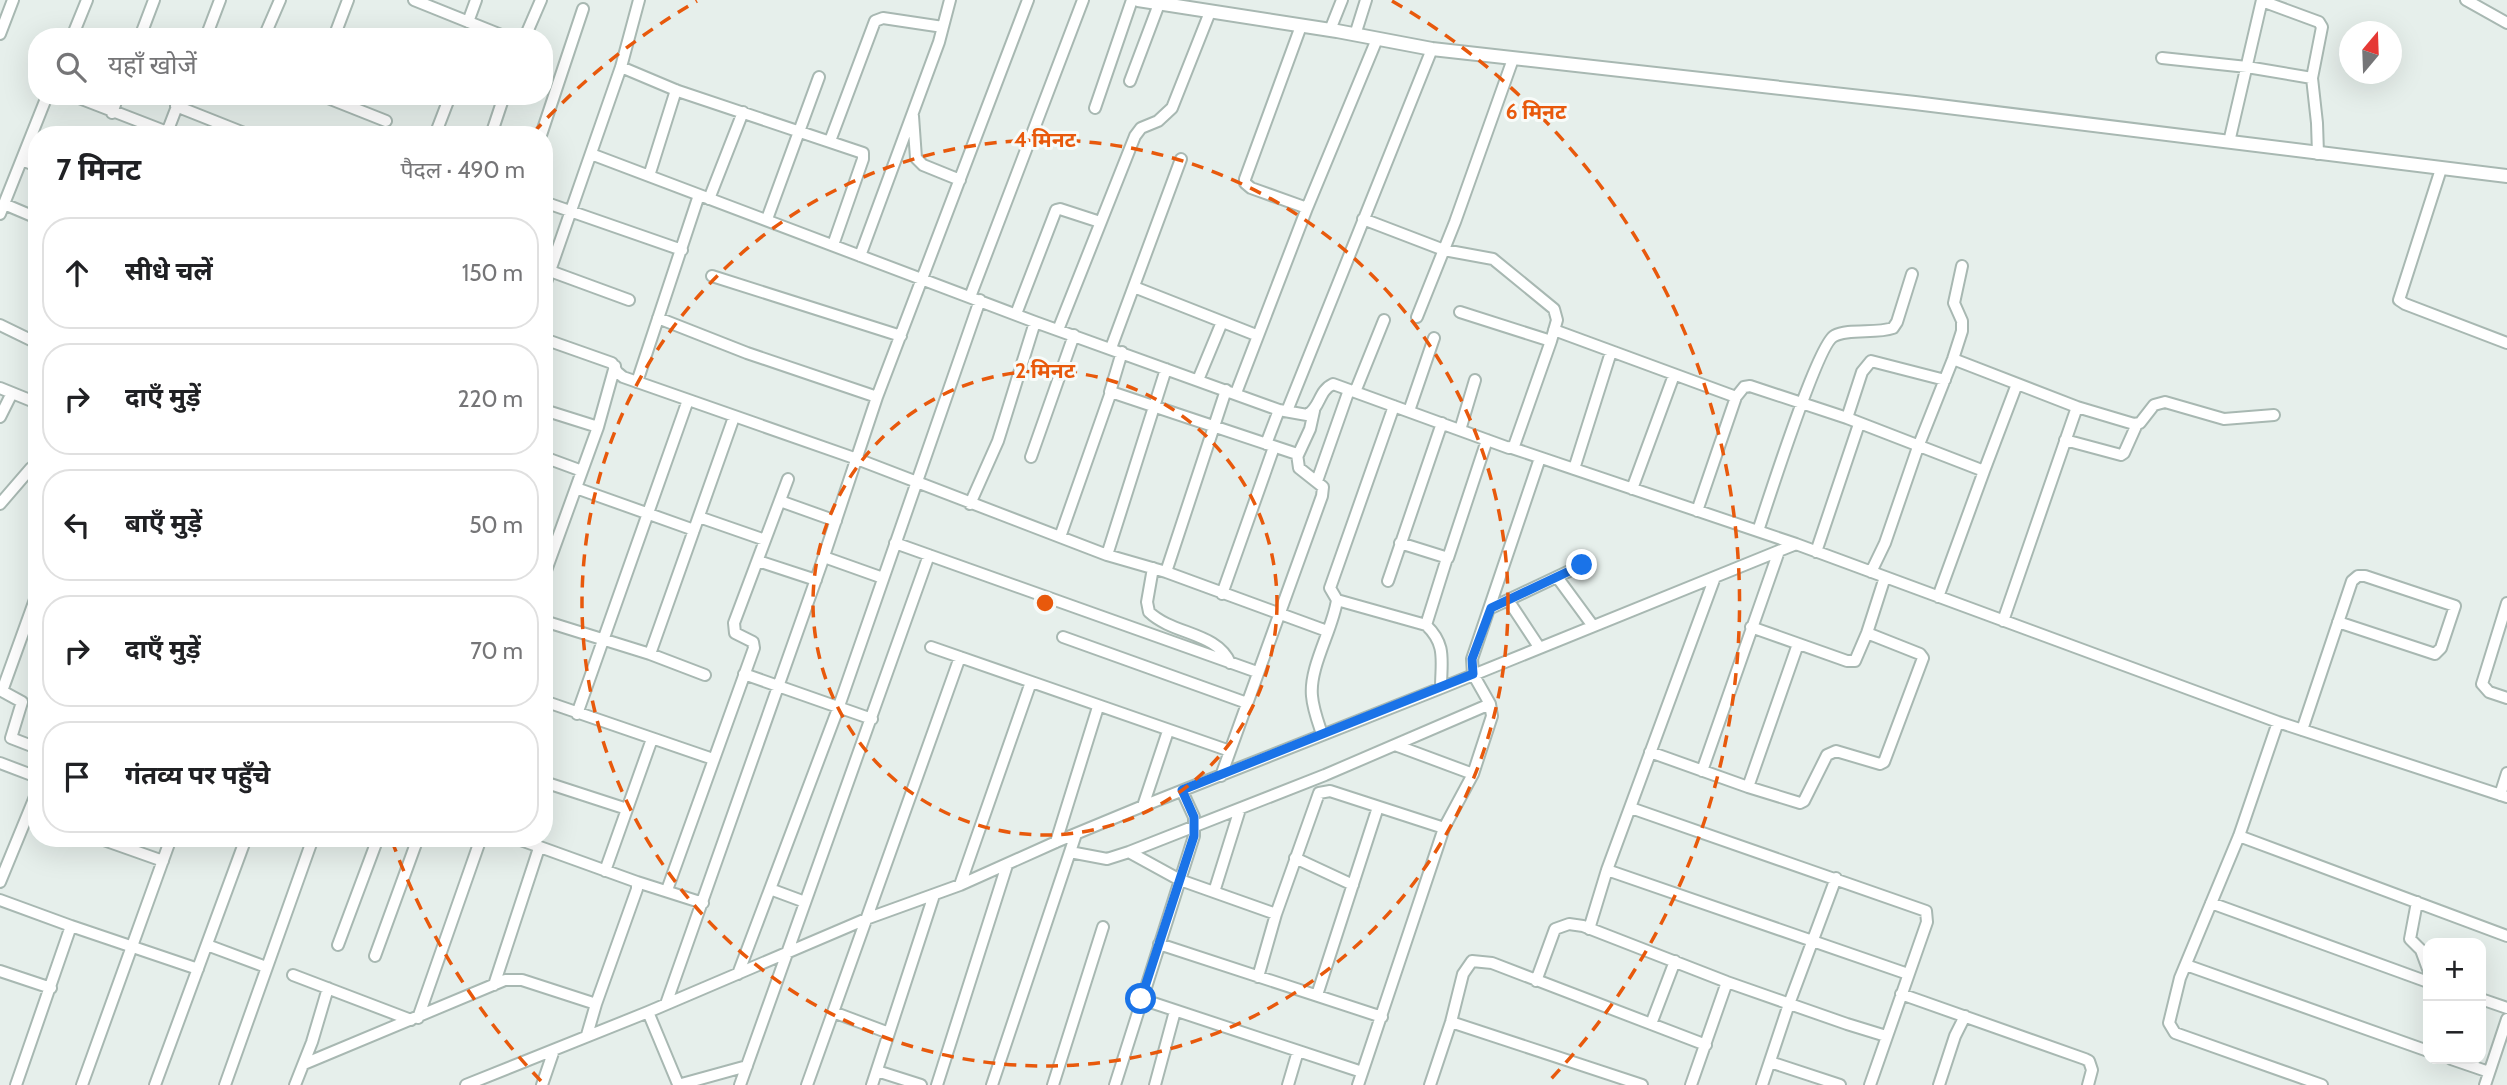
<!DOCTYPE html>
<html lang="hi">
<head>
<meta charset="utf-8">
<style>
	:root { --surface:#fff; --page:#f2f2f2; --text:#202124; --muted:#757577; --line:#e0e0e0 }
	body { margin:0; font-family:Cabin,"Noto Sans Devanagari",sans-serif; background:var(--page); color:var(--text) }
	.controls { position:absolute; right:21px; bottom:21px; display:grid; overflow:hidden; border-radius:14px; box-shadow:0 7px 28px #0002 }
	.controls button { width:63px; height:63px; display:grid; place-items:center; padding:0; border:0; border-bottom:2px solid var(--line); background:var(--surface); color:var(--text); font:35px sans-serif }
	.compass { position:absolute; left:2339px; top:21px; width:63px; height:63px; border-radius:50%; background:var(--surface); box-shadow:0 7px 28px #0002; rotate:19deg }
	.stop { position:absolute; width:21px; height:21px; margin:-16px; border:5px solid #1a73e8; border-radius:50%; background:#fff }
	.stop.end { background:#1a73e8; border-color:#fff; box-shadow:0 2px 7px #0008 }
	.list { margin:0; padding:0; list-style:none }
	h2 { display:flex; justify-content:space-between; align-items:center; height:91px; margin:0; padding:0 28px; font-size:30px }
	h2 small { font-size:23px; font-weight:400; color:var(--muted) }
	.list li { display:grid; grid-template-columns:46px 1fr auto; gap:21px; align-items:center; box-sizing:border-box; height:112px; margin:0 14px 14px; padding:0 14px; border:2px solid var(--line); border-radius:28px }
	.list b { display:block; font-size:26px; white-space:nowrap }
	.list em { font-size:23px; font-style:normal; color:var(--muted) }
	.icon { flex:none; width:38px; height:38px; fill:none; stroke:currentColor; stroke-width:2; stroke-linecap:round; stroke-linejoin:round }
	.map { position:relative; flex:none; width:2507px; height:1085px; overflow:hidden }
	.search { position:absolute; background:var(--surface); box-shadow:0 7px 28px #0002; left:28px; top:28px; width:525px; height:77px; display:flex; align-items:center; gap:18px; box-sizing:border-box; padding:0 24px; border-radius:28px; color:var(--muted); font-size:26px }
	.panel { position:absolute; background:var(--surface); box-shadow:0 7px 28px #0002; left:28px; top:126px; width:525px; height:721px; border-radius:28px }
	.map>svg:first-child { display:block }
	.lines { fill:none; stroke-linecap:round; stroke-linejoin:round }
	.minor-casing { stroke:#a8b8b2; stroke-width:14 }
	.tertiary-casing { stroke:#a8b8b2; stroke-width:16 }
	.minor { stroke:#fff; stroke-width:10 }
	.tertiary { stroke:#fff; stroke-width:12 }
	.route { stroke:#1a73e8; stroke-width:9 }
	.ring { fill:none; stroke:#e8590c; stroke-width:3.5; stroke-dasharray:12 9 }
	.centre { fill:#e8590c; stroke:#f7fbf9; stroke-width:3.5 }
	.ring-label { font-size:21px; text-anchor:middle; font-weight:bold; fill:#e8590c; stroke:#f7fbf9; stroke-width:6; stroke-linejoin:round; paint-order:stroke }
</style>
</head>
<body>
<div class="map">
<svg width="2507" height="1085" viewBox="0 0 2507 1085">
	<rect width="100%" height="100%" fill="#e6efeb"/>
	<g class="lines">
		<defs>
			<path id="minor" d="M414,0L506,37
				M2466,0L2507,23
				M2262,1L2319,22L2322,27L2312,78L2317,123L2318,154
				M468,22L476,0
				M1301,26L1245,179V183L1251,188L1307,208
				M1330,30L1342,0
				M0,34L13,0
				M1355,35L1366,0
				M72,37L87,0
				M140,37L154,0
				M206,37L220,0
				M264,37L280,0
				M334,37L348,0
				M525,37L541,0
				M2162,58L2247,67L2312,78
				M621,67L678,91L863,153V159L833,245
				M1130,81L1159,4
				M74,96L167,132
				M323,96L386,121
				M176,106L249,135
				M1095,108L1132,0
				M112,113L118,96
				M913,116L916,158L923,165L960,180
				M166,135L181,96
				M435,135L450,96
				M491,135L504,96
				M541,135L583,9
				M830,141L875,21L883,18L943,27
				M2229,142L2262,0
				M591,154L1035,322L1279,410L1307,415C1321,407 1318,391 1333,384L1509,448L1514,446L1551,341L1557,320L1554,309L1493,259L1444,250L1363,219
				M22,160L37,166
				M2441,169L2399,300L2405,304L2507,343
				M649,176L676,90
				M709,199L743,112
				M544,202L682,250
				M4,204L37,218
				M0,214L47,96
				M767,219L819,77
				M860,256L939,42L950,0
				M550,271L629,300
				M712,276L901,336
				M1134,287L1256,335
				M544,288L621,67L639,0
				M970,297L1083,0
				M1460,312L1551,341
				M1016,314L1056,210L1060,209L1100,222
				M1417,317L1455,222L1513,59
				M658,318L747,353L877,397
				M0,325L37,343
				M1058,330L1135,136L1141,128L1158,121L1172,108L1210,12
				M1554,330L1736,397
				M544,339L612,363L617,372L623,377L857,459L1107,555L1166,572L1327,631
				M1111,348L1181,159
				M1953,359L2077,407L2134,424L2140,423L2154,405L2165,402L2224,419L2274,415
				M1198,380L1222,322
				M637,382L699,195
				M0,388L37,403
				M1110,392L1122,352
				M1355,392L1384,320
				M1236,393L1307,208L1377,39
				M544,410L598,427
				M1287,411L1432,49
				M1409,411L1434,338
				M0,417L12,393
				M1847,418L1862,372L1871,361L1945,380
				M1460,430L1475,380
				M2065,440L2121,455L2124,453L2137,424
				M1266,444L1279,410
				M1512,448L1796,544L2278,722L2507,797
				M1298,455L1310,429L1314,411
				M544,457L582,471
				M1031,457L1074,335
				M1574,469L1611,352
				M1984,471L2017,384
				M1317,481L1349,390
				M576,488L694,530
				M1632,489L1674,375
				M780,501L836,521
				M0,504L31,468
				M970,504L998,441L1035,322
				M1697,511L1736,397L1744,387L1750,386L1847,418L1984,471L1938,597
				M699,517L765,540
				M1758,531C1767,504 1818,344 1834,336C1849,328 1876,334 1893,328L1897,322L1912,274
				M1060,537L1111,392L1297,454L1299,468L1323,487L1322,496C1289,590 1254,683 1221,776
				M895,543L1257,672
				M1400,543L1448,558L1487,440
				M1816,552L1859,424
				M1107,555L1166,369
				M824,557L883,578
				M758,561L816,580
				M1153,568L1147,602L1149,612C1173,635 1217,632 1230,663
				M1166,572L1226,390
				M1871,572L1885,543L1918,447L1953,359L1962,331V321L1954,303L1962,266
				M544,576L598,427L615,366
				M1557,577L1593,626
				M1388,581L1442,423
				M1222,594L1274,447
				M1337,600L1426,625
				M1508,600L1539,647
				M2507,603L2482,684L2489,692L2507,698
				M1491,608L1582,565
				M544,621L650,654L705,675
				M2003,621L2077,407
				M1751,627L1847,661H1855L1867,633L1885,577
				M1063,637L1247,703
				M931,647L1230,751
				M650,654L734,417
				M744,674L872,719
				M1441,688C1441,661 1447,645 1426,625L1447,558
				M0,690L22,702L11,738L37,748
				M2,691L37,594
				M544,701L713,759
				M577,714L688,400
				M2278,722L2239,836L2180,978L2169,1023L2175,1033L2322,1085
				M2302,730L2352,581L2358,576H2365L2455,606L2441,648L2435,654L2338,622
				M1322,734C1318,722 1313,709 1312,696C1309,667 1333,629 1337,600L1330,588L1394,406
				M1395,745L1473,774
				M1650,752L1748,787L1800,803L1804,801L1827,755L1836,751L1880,764L1884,762L1923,658L1920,654L1867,633
				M0,763L37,777
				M1702,771L1779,551
				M544,782L627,809
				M1748,787L1798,644
				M2500,795L2507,773
				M1143,806L1168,731
				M1631,808L1926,911L1927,922L1870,1085
				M2239,836L2507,936
				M98,838L163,861
				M515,838L637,882V889L596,1004L587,1035
				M1056,842L1098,707
				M1070,852L1107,859L1129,852L1325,775L1490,704
				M1129,852L1180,880L1276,914
				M1295,858L1353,885
				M1607,870L1908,974
				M605,871L652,739
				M0,882L37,792
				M637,882L703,903
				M960,885L1031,682
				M770,889L805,902
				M667,890L754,648L753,642L735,633L734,623L788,479
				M1214,892L1240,809
				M0,900L71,926L16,1085
				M2417,902L2410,939L2421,950L2428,969
				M2211,903L2428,982
				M71,926L198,969
				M1589,929L1607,870L1715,577
				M1159,944L1382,1017
				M207,945L266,967
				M338,945L378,838
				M375,956L418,838
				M2186,965L2428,1051
				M0,971L51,988
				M738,974L839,706L980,300
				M293,975L411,1020
				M1258,977L1276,914L1319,793L1330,791L1444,828
				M1536,981L1555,929L1569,924L1583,926L1727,982L1847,1024L1886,1036
				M494,985L539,848
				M1901,994L2085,1059L2089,1061L2092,1070L2088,1085
				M1317,995L1378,807
				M1141,999L1362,1072
				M2481,999L2507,1008
				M666,1004L821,565L877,397L1028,0
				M648,1012L678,1084
				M833,1012L889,1033
				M418,1018L481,838
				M1451,1022L1642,1085
				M1651,1024L1675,961
				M2451,1059L2489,1072
				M1770,1062L1840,1085
				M304,1064L505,980H522L596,1004
				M877,1071L921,1085
				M82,1085L171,838
				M155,1085L246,838
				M225,1085L313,838
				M295,1085L312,1042L328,988
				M466,1085L648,1012L866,919L960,885L1056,842L1143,806L1441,688L1796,544
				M542,1085L554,1050
				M678,1085L747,1066
				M740,1085L929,555
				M807,1085L960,657
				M872,1085L934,895
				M937,1085L1007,865
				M992,1085L1076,834
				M1053,1085L1103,927
				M1115,1085L1194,836V817L1182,791
				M1155,1085L1175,1011
				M1288,1085L1298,1051
				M1358,1085L1444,828L1473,774L1492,716L1490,704L1473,674L1472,659L1540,458
				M1430,1085L1451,1022L1463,974L1472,961L1492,963L1706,1045
				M1691,1085L1727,982
				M1762,1085L1789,1004L1836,878
				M1939,1085L1955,1036L1965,1016
				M2485,1085L2507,1019"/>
			<path id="tertiary" d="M1138,0L1337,31L1432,49L1915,103L2507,176"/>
		</defs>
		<use href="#minor" class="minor-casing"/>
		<use href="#tertiary" class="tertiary-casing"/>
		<use href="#minor" class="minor"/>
		<use href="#tertiary" class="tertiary"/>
	</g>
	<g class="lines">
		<path class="route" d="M1141,999L1194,836V817L1182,790L1473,674L1472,659L1491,608L1582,565"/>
	</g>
	<g class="ring">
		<circle cx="1045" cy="603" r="232"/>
		<circle cx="1045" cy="603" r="463"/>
		<path d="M541 1081A695 695 0 0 1 392 841M533 133A695 695 0 0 1 697 1M1392 1A695 695 0 0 1 1549 1081"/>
	</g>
	<circle cx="1045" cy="603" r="10" class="centre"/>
	<g class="ring-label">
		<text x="1536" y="119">6 मिनट</text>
		<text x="1045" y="147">4 मिनट</text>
		<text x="1045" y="378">2 मिनट</text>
	</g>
</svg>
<div class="controls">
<button>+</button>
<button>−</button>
</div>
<svg class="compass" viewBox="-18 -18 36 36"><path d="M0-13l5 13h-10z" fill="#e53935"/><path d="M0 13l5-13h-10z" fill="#757577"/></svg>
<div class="stop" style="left:1141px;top:999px"></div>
<div class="stop end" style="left:1582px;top:565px"></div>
<div class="search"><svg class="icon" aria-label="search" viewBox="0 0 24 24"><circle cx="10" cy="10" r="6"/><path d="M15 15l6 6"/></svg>यहाँ खोजें</div>
<section class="panel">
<h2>7 मिनट<small>पैदल · 490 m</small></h2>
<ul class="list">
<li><svg class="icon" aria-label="ahead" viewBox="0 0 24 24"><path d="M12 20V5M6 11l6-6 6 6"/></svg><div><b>सीधे चलें</b></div><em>150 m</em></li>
<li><svg class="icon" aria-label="right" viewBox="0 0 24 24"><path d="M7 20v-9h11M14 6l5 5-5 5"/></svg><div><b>दाएँ मुड़ें</b></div><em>220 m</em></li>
<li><svg class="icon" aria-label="left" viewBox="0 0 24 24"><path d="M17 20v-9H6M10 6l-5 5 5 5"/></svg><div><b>बाएँ मुड़ें</b></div><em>50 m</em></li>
<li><svg class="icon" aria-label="right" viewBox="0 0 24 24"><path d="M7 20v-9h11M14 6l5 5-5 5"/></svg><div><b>दाएँ मुड़ें</b></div><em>70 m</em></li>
<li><svg class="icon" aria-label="arrive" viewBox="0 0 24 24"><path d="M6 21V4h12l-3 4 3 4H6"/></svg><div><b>गंतव्य पर पहुँचे</b></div></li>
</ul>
</section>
</div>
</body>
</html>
